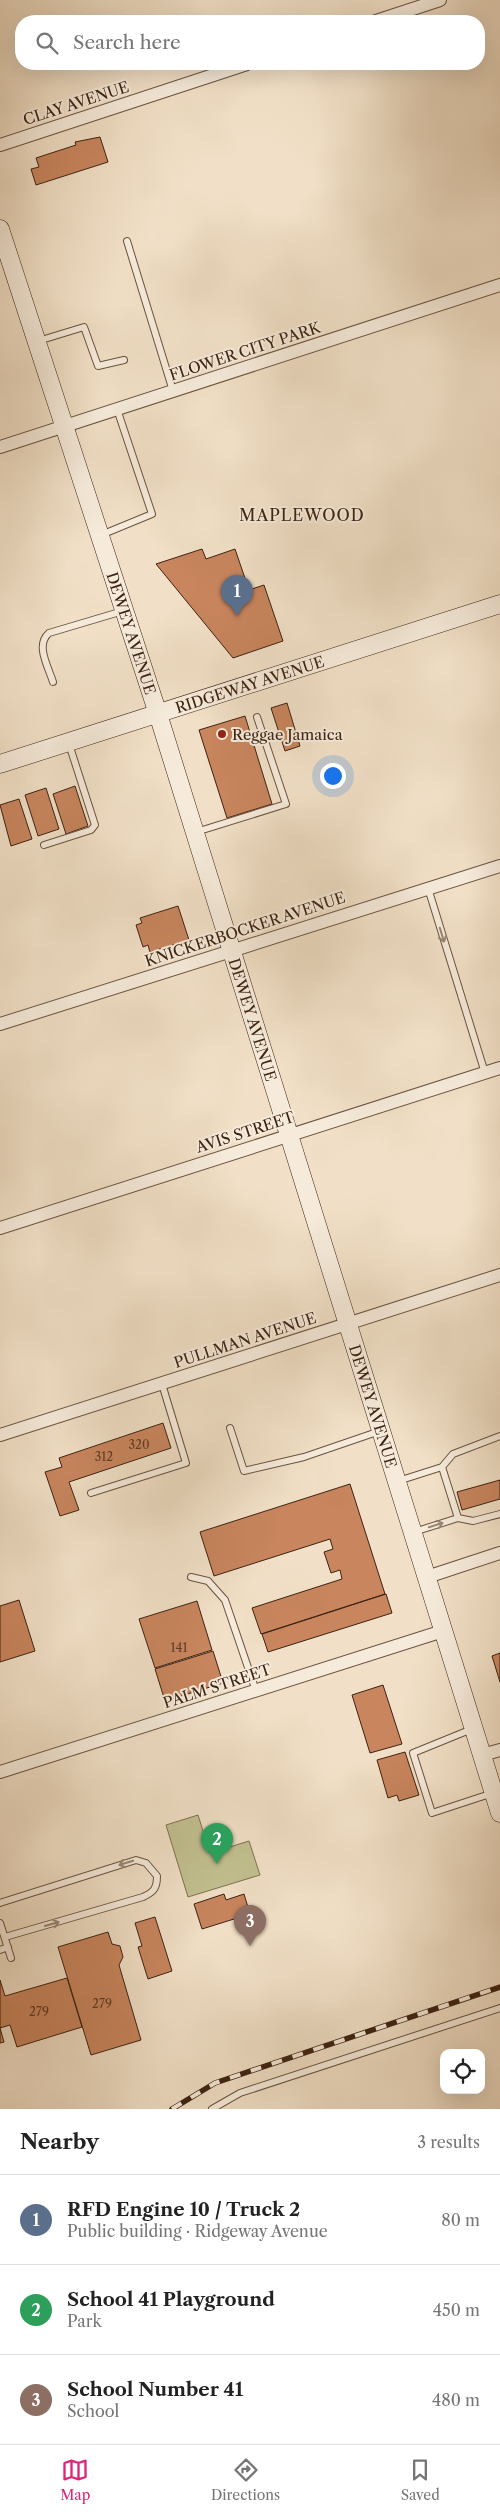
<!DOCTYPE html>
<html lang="en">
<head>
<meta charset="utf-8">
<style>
	:root { --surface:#fff; --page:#f2f2f2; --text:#222; --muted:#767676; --line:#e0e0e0; --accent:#db2777 }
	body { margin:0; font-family:"Libre Caslon Text",serif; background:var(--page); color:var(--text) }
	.controls { position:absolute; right:15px; bottom:15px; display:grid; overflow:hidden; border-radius:10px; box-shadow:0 5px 20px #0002 }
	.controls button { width:45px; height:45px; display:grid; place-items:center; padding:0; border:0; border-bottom:1px solid var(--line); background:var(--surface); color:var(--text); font:25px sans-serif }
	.you { position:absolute; left:332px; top:775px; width:18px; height:18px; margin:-12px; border:4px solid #fff; border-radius:50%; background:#1a73e8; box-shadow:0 0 0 8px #1a73e833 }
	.badge { display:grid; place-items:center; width:32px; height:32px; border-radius:50%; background:var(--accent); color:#fff; font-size:16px; font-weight:700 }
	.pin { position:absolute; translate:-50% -41px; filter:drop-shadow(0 1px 2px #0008) }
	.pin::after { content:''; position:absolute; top:26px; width:18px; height:15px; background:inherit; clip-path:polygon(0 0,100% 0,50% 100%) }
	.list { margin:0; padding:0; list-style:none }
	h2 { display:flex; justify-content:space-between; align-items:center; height:65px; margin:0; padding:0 20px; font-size:21px }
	h2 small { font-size:16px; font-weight:400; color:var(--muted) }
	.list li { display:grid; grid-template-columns:32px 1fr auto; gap:15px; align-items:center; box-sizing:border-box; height:90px; padding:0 20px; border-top:1px solid var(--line) }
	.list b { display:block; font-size:19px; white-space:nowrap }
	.list p { margin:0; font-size:16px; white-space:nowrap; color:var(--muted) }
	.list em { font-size:16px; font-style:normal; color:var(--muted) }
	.icon { flex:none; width:28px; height:28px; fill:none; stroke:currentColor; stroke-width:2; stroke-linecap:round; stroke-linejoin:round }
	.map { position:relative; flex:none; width:500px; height:2109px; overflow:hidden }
	.search { position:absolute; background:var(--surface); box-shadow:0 5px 20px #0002; left:15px; right:15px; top:15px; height:55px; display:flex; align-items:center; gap:12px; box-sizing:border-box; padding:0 18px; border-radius:20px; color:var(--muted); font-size:19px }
	.sheet { height:335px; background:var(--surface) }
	nav { display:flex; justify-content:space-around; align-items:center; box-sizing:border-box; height:70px; border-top:1px solid var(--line); background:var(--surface); font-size:14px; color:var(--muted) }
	nav a { display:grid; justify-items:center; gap:2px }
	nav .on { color:var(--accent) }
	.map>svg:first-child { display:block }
	.green { fill:#c2c090; stroke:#7f7151 }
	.building { fill:#c8855e; stroke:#3c2212 }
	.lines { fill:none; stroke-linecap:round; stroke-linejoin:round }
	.lane-casing { stroke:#69523f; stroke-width:8 }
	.street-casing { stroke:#69523f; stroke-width:14 }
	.secondary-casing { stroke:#3c2212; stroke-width:19 }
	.lane { stroke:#f6ebdb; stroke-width:6 }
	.street { stroke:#f6ebdb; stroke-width:12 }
	.secondary { stroke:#f6ebdb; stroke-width:18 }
	.rail-casing { stroke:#3c2212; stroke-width:5.5 }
	.rail { stroke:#f6ebdb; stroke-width:4; stroke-dasharray:11; stroke-linecap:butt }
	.oneway { stroke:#998676 }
	.poi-dot { fill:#8f2418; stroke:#f6ebdb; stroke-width:2 }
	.labels { text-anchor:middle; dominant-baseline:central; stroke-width:4; stroke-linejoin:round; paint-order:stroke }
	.number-label { font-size:12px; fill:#5f3b25 }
	.street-label { font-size:15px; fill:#3c2212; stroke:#f6ebdb }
	.poi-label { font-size:15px; fill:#3c2212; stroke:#f6ebdb; text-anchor:start }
	.neighbourhood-label { font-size:16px; letter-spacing:1px; fill:#3c2212; stroke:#f6ebdb }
</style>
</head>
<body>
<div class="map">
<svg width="500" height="2109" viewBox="0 0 500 2109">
	<rect width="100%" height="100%" fill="#f1e0c7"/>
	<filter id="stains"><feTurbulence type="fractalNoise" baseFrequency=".004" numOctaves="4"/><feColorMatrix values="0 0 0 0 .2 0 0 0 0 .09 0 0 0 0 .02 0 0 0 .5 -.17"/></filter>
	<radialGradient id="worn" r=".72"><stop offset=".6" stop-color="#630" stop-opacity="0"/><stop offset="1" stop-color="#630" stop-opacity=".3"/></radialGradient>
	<path class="green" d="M198,1815L210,1853L249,1841L260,1875L188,1897L166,1825Z"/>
	<path class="building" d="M100,137L108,162L36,185L31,169L39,167L36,158L76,145L75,142Z
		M202,549L206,559L235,549L249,590L264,585L283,641L233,658L156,564Z
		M287,703L300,746L285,751L271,708Z
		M245,716L272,804L227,818L199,730Z
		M75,786L88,826L66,834L53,794Z
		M46,788L59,829L38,836L25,795Z
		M19,799L32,839L11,846L0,805Z
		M178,906L189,940L150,952L148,945L143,947L136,925L142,923L140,918Z
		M163,1423L171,1448L69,1482L79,1510L60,1516L45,1472L62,1467L59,1458Z
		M500,1480V1499L462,1510L457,1492Z
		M350,1484L385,1594L261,1634L252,1608L342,1579L340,1570L331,1573L324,1552L333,1549L330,1539L214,1576L200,1532Z
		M386,1594L392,1613L268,1652L262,1634Z
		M19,1600L35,1651L0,1662V1606Z
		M197,1601L212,1650L155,1668L139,1619Z
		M213,1651L223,1683L165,1701L155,1669Z
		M500,1653V1682L492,1656Z
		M383,1685L402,1744L370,1753L352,1695Z
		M405,1752L419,1795L399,1801L397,1795L388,1798L377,1760Z
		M224,1894L226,1900L244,1894L250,1914L202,1929L194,1904Z
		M155,1917L172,1971L148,1979L138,1947L142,1946L135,1923Z
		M108,1932L112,1944L120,1946L123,1957L119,1965L141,2040L91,2055L58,1947Z
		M67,1978L82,2027L17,2047L10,2025L0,2028L4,2042L0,2043V1980L5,1996Z"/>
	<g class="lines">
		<defs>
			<path id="lane" d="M127,241L173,391
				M38,341L84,327L98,366L124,360
				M101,535L152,514L117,409
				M53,682C48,666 35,645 49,633L123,611
				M196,832L286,804L257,717
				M44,845L91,830L95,825L69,744
				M428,888L485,1073
				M230,1428L244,1471L304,1457L380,1431
				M442,1467L458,1518
				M398,1481L442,1467L453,1454L500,1436
				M91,1493L186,1463L162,1384
				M414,1532L458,1518L473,1521L500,1514
				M191,1577L208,1581L225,1600L256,1691
				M472,1729L413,1753L432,1813L493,1793
				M0,1903L136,1860L146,1863L157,1876C157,1888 154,1892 143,1897L5,1937
				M0,1923L11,1958
				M0,1950L8,1947
				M212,2109L240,2093L500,2008"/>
			<path id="street" d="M376,21L440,0
				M0,145L247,64
				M0,447L500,285
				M0,1024L500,866
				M0,1228L500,1068
				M0,1435L500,1275
				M427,1577L500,1553
				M482,1755L500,1750
				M0,1772L443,1631"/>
			<g id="secondary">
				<path id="s1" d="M0,229L158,714L500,1813"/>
				<path id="s2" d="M0,764L500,604"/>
			</g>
		</defs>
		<use href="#lane" class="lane-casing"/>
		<use href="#street" class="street-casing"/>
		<use href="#secondary" class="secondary-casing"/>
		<use href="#lane" class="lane"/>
		<use href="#street" class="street"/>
		<use href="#secondary" class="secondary"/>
		<defs>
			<path id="rail" d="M172,2109L215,2083L500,1987"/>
		</defs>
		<use href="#rail" class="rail-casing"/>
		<use href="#rail" class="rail"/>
	</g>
	<defs><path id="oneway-shaft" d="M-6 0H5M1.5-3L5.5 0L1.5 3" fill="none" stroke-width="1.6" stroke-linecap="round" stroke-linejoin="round" transform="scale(1.25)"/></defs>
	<g class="oneway">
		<use href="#oneway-shaft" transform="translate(442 935) rotate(73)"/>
		<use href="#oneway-shaft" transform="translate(436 1525) rotate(-18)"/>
		<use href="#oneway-shaft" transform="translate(126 1863) rotate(163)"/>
		<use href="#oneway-shaft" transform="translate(52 1924) rotate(-16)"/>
	</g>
	<circle class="poi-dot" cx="222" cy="734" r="5"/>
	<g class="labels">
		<g class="number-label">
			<text x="139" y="1444">320</text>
			<text x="104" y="1456">312</text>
			<text x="179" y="1647">141</text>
			<text x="102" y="2003">279</text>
			<text x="39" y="2011">279</text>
		</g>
		<g class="street-label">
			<text transform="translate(76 103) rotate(-18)">CLAY AVENUE</text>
			<text transform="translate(245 351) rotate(-18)">FLOWER CITY PARK</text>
			<text stroke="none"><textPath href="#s1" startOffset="425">DEWEY AVENUE</textPath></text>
			<text stroke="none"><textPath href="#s2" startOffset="262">RIDGEWAY AVENUE</textPath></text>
			<text transform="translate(245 929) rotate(-18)">KNICKERBOCKER AVENUE</text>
			<text stroke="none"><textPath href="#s1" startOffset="830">DEWEY AVENUE</textPath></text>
			<text transform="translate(245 1132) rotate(-18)">AVIS STREET</text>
			<text transform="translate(245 1340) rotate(-18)">PULLMAN AVENUE</text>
			<text stroke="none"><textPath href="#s1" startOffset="1235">DEWEY AVENUE</textPath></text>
			<text transform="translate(217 1686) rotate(-18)">PALM STREET</text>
		</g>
		<g class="poi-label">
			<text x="232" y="734">Reggae Jamaica</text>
		</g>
		<g class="neighbourhood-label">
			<text x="302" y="515">MAPLEWOOD</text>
		</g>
	</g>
	<rect width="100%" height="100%" filter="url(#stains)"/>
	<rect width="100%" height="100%" fill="url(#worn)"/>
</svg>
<div class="controls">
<button><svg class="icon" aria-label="locate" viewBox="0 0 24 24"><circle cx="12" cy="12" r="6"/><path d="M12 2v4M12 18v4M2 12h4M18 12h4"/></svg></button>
</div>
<div class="you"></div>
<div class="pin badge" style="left:237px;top:616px;background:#5c6f8a">1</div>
<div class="pin badge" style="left:217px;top:1864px;background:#2e9e5b">2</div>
<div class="pin badge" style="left:250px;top:1946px;background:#8d6e63">3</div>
<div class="search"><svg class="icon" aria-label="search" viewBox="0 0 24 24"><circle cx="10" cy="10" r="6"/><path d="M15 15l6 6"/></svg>Search here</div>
</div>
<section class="sheet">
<h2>Nearby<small>3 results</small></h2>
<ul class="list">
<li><span class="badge" style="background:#5c6f8a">1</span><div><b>RFD Engine 10 / Truck 2</b><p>Public building · Ridgeway Avenue</p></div><em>80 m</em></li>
<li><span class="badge" style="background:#2e9e5b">2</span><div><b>School 41 Playground</b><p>Park</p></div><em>450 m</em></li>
<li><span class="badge" style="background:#8d6e63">3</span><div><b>School Number 41</b><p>School</p></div><em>480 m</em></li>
</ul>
</section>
<nav>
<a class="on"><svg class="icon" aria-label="map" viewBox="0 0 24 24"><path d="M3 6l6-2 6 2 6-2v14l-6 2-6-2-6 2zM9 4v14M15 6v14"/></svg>Map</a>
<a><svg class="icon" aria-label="directions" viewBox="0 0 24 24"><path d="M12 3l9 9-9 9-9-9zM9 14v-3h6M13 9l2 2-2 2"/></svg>Directions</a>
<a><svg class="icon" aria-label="saved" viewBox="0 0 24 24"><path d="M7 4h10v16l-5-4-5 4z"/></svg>Saved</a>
</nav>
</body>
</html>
